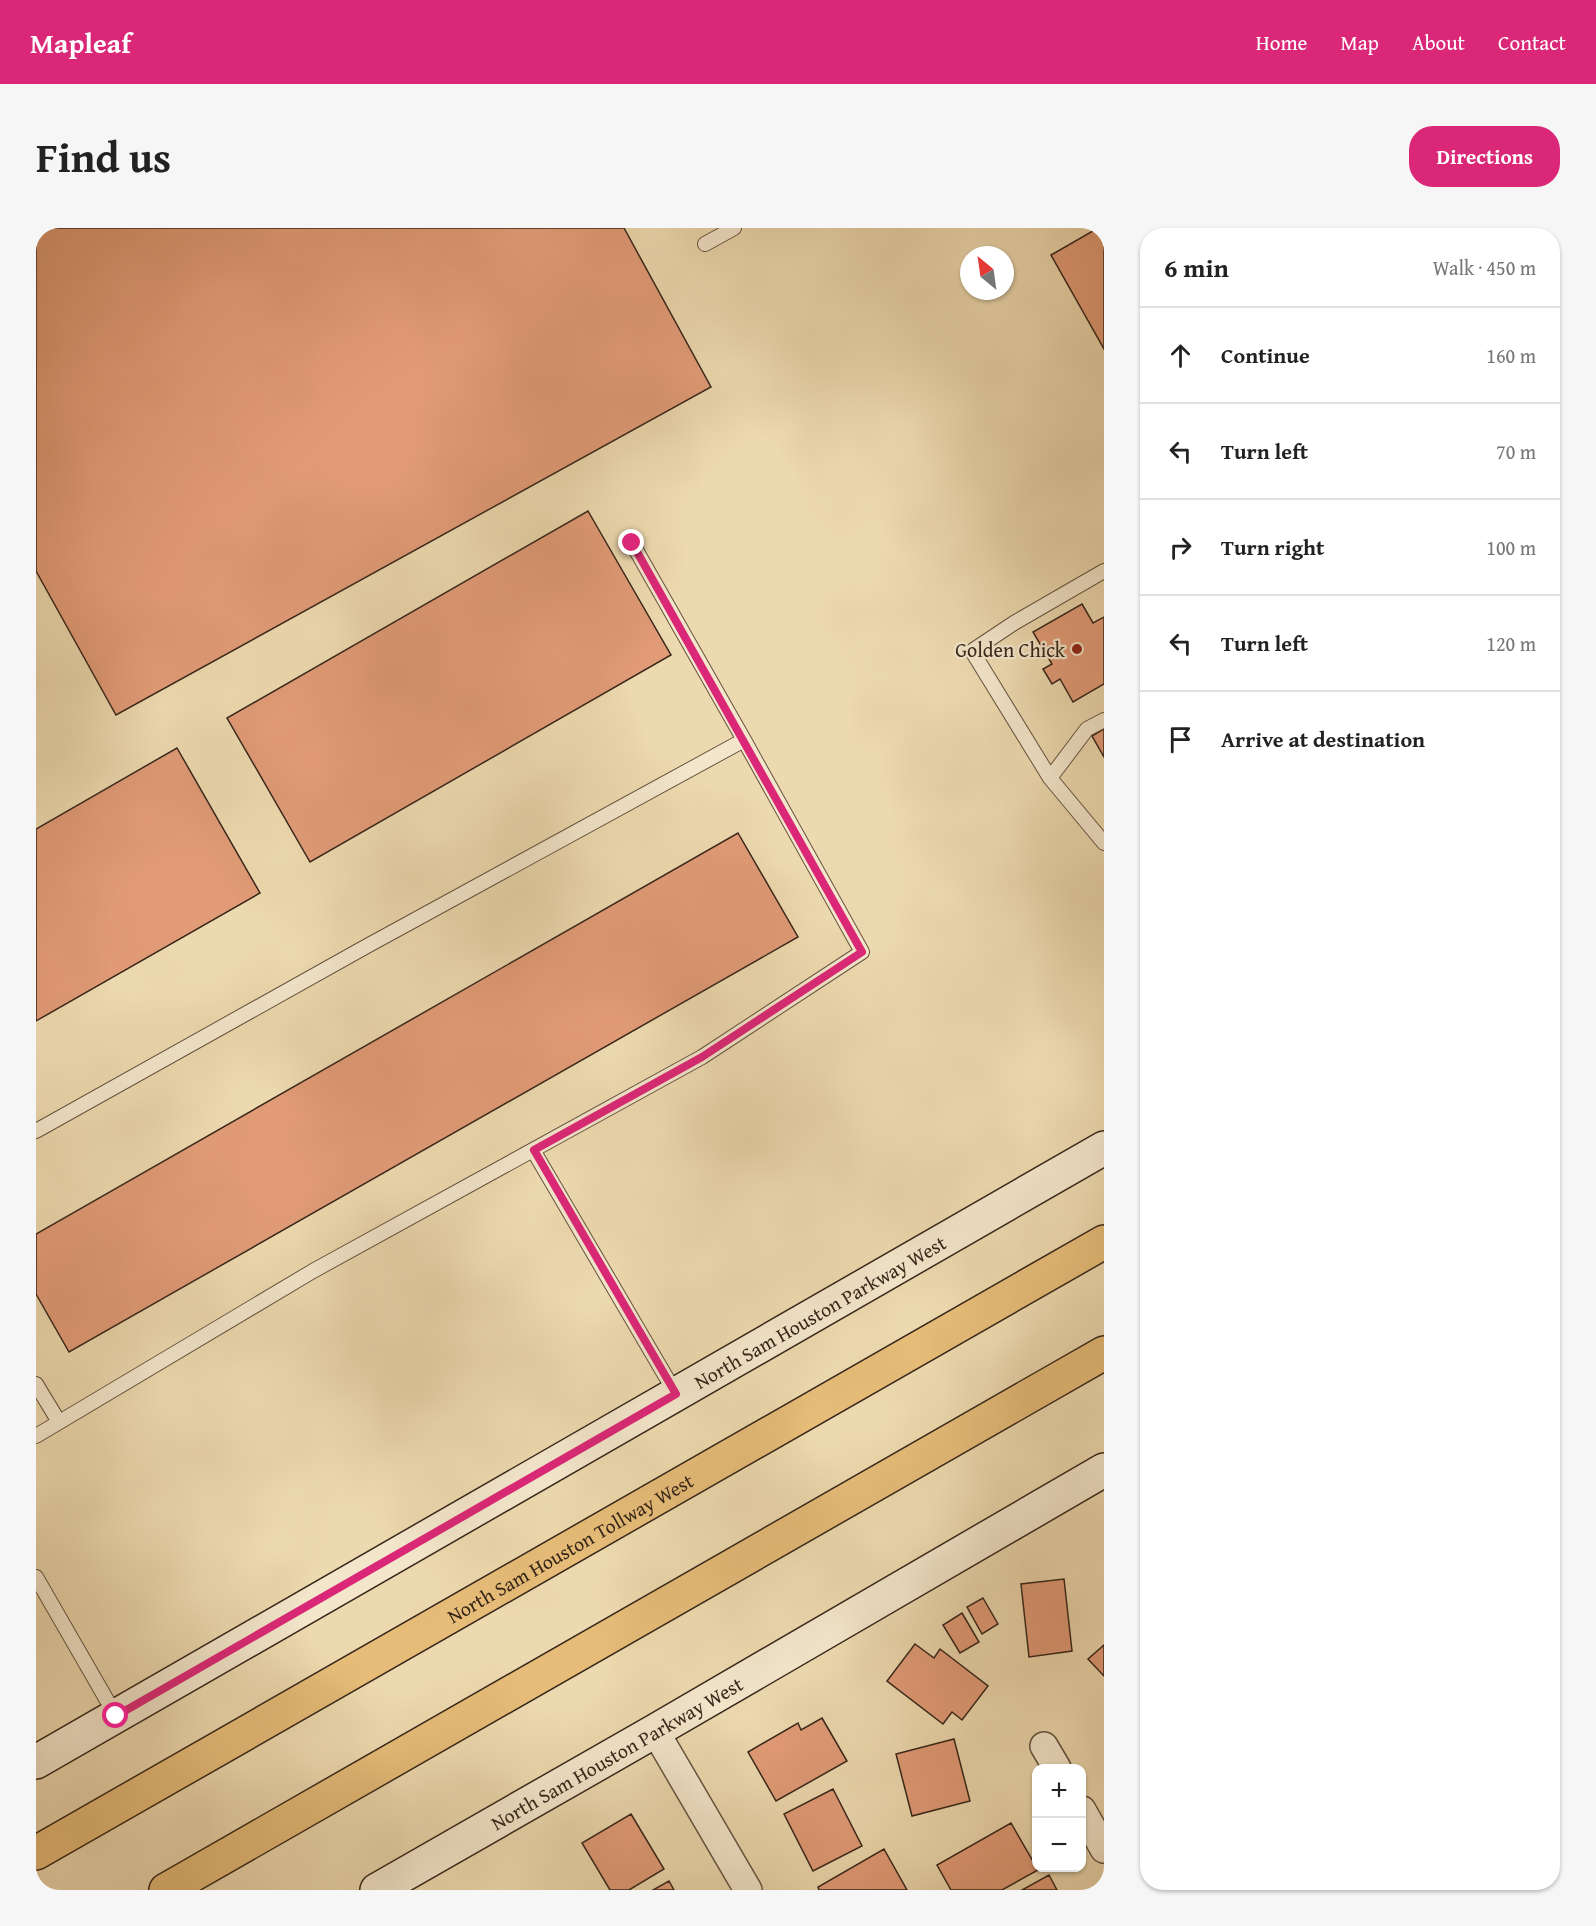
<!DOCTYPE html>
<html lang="en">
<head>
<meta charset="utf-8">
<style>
	:root { --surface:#fff; --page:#f6f6f6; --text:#222; --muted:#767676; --line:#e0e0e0; --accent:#db2777 }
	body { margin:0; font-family:"Gentium Book Plus",serif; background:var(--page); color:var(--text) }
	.controls { position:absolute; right:18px; bottom:18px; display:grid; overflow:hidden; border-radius:12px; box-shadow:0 2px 4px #0004 }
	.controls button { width:54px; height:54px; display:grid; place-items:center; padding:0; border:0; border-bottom:2px solid var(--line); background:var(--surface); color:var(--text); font:30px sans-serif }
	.compass { position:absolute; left:924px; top:18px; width:54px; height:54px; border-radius:50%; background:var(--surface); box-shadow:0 2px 4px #0004; rotate:331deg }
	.stop { position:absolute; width:18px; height:18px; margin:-14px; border:4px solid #db2777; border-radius:50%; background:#fff }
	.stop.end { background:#db2777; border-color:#fff; box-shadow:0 2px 6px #0008 }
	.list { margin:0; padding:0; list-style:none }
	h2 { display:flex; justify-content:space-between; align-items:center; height:78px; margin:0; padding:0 24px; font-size:26px }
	h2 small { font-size:20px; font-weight:400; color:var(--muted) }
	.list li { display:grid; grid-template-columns:39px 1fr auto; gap:18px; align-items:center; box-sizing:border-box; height:96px; padding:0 24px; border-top:2px solid var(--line) }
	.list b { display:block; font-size:22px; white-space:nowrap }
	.list em { font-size:20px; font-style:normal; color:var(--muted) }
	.icon { flex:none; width:33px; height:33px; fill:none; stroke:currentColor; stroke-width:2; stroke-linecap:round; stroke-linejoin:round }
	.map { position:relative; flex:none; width:1068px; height:1662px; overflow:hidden; border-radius:24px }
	header { display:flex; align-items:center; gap:36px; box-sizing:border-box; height:84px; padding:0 30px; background:var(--accent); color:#fff }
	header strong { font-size:28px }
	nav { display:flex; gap:33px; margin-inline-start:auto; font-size:21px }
	.intro { display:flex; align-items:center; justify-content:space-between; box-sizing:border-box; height:144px; padding:0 36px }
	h1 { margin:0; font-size:42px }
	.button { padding:15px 27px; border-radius:24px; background:var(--accent); color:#fff; font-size:21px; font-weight:700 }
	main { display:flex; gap:36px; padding:0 36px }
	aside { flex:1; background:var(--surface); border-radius:24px; box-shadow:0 2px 4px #0004 }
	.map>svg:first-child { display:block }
	.building { fill:#e19b77; stroke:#36261a; stroke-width:1.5 }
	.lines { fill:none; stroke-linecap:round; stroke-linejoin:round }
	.lane-casing { stroke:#64533f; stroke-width:16 }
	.street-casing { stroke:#64533f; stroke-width:30 }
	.secondary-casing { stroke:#36261a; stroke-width:36 }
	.highway-casing { stroke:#36261a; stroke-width:36 }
	.lane { stroke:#f3e6cb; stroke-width:14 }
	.street { stroke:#f3e6cb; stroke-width:27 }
	.secondary { stroke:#f3e6cb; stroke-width:33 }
	.highway { stroke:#e6bc78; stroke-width:33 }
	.route { stroke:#db2777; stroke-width:8 }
	.poi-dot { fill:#8f2418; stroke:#f3e6cb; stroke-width:2 }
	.labels { text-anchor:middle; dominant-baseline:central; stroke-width:4.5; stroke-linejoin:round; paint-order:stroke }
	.poi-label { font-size:20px; fill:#36261a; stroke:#f3e6cb; text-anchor:end }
	.street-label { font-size:20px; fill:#36261a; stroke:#f3e6cb }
</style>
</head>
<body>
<header>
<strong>Mapleaf</strong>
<nav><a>Home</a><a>Map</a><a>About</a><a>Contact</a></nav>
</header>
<div class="intro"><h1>Find us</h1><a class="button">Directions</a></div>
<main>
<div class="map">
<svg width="1068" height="1662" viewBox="0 0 1068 1662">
	<rect width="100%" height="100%" fill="#edd9af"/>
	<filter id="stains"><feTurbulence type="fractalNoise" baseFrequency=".00333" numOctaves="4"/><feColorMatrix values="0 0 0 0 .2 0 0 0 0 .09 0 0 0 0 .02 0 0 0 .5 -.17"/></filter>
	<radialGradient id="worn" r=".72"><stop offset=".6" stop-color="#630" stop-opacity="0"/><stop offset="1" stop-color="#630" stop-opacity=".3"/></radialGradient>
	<path class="building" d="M0,0H588L675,159L80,487L0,343Z
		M1062,0H1068V121L1015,27Z
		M552,283L635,427L274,634L191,490Z
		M1046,376L1057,395L1068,389V456L1037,474L1024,451L1016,456L1007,441L1016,436L997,404Z
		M1068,501V529L1056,508Z
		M141,520L224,665L0,793V601Z
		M702,605L762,709L33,1124L0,1066V1006Z
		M1028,1351L1036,1423L993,1429L985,1356Z
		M947,1370L962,1396L946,1406L931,1379Z
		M926,1385L943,1414L924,1425L907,1397Z
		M879,1416L898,1430L904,1421L952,1458L926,1492L916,1484L907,1496L851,1453Z
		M1068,1417V1448L1052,1431Z
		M786,1490L811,1533L740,1573L712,1524L762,1495L765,1502Z
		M918,1511L934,1573L876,1588L860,1526Z
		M797,1561L826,1618L777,1643L748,1586Z
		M595,1586L628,1641L593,1662H574L546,1615Z
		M975,1595L1002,1642L966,1662H915L901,1637Z
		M848,1621L871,1662H783L782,1659Z
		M1013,1647L1021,1662H986Z
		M633,1653L638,1662H617Z"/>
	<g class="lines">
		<defs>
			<path id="lane" d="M669,16L698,0
				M596,315L708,512
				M1068,492L1051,501L1014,550L1068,615
				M1014,550L936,423L978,395L1068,343
				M0,903L331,718L708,512L826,724L666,829L277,1043L0,1208
				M497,922L640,1166
				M0,1156L23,1194
				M0,1349L80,1488"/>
			<path id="street" d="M619,1503L712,1662
				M1008,1518L1021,1540
				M1046,1582L1068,1621"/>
			<g id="secondary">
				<path id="s1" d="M0,1534L1068,920"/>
				<path id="s2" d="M341,1662L619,1503L1068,1242"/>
			</g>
			<g id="highway">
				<path id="s3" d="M0,1625L1068,1014"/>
				<path d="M130,1662L1068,1125"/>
			</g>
		</defs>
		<use href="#lane" class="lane-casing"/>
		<use href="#street" class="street-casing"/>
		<use href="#secondary" class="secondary-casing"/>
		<use href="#highway" class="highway-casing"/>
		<use href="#lane" class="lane"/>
		<use href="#street" class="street"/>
		<use href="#secondary" class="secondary"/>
		<use href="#highway" class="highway"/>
	</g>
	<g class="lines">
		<path class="route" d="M80,1488L640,1166L498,922L666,829L826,724L596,315"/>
	</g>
	<circle class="poi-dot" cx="1041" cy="421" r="6"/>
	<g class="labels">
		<g class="poi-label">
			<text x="1029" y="421">Golden Chick</text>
		</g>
		<g class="street-label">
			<text stroke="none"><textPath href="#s1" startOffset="904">North Sam Houston Parkway West</textPath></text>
			<text stroke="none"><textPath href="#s3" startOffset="615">North Sam Houston Tollway West</textPath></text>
			<text stroke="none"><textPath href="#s2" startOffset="276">North Sam Houston Parkway West</textPath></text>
		</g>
	</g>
	<rect width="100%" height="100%" filter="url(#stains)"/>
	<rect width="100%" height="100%" fill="url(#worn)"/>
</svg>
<div class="controls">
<button>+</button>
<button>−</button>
</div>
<svg class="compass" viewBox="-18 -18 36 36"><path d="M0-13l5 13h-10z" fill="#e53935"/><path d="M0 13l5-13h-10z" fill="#767676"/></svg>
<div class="stop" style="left:80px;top:1488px"></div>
<div class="stop end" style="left:596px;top:315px"></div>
</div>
<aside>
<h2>6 min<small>Walk · 450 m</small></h2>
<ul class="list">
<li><svg class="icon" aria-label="ahead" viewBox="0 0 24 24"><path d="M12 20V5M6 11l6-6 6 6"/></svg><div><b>Continue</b></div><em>160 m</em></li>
<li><svg class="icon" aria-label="left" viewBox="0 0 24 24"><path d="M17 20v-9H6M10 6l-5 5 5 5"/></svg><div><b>Turn left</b></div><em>70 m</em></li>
<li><svg class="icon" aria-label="right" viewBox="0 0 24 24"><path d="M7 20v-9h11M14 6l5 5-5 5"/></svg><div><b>Turn right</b></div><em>100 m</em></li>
<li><svg class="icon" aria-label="left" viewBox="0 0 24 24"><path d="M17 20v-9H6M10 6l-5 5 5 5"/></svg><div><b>Turn left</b></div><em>120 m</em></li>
<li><svg class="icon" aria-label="arrive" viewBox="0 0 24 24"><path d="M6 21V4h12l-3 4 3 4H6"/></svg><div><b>Arrive at destination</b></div></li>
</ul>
</aside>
</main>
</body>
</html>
